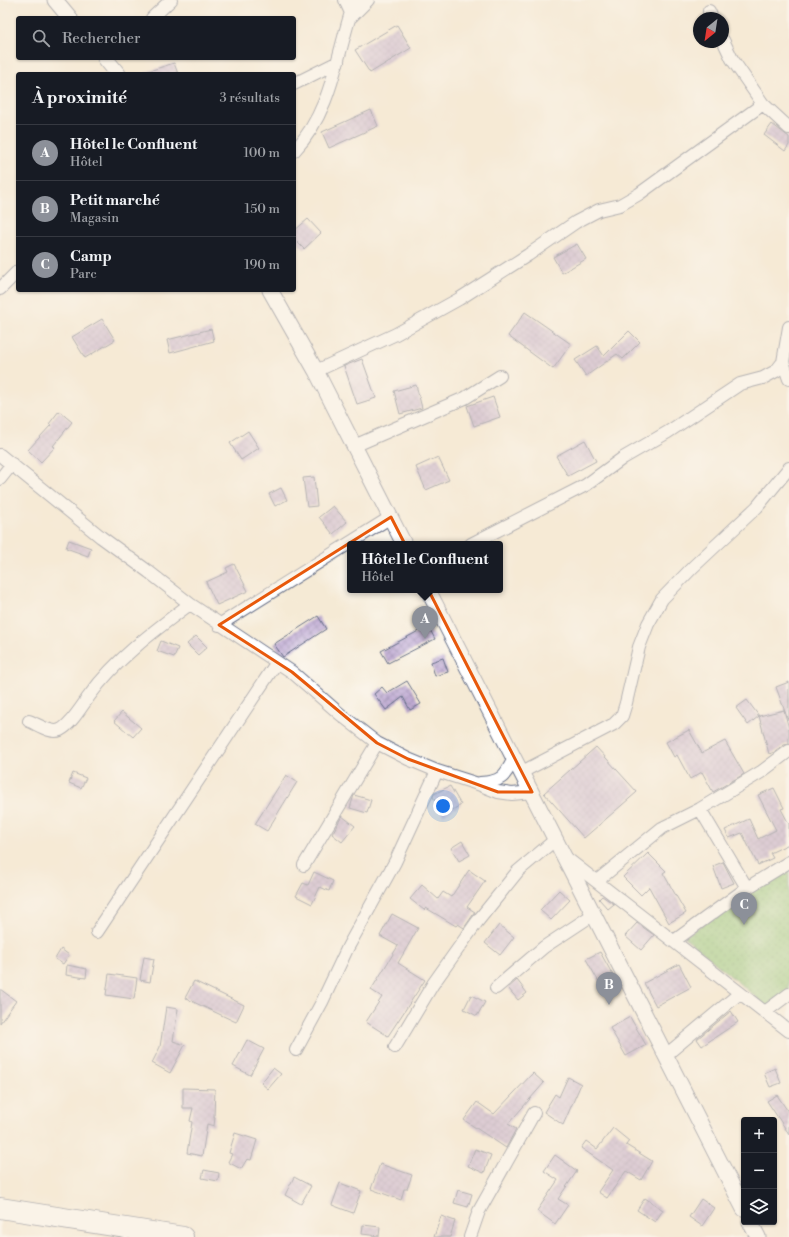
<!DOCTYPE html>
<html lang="fr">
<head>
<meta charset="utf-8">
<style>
	:root { --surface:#171b24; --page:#20242c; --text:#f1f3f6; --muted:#9ea1a6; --line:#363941; --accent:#8c9099 }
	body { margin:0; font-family:"Libre Bodoni",serif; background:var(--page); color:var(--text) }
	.controls { position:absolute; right:12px; bottom:12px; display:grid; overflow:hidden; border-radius:4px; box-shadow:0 1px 3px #0004 }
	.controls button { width:36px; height:36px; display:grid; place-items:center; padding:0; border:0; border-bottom:1px solid var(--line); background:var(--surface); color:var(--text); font:20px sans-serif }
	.compass { position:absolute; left:693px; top:12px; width:36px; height:36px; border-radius:50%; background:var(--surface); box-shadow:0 1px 3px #0004; rotate:210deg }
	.you { position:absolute; left:443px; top:806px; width:14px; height:14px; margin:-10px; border:3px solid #fff; border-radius:50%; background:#1a73e8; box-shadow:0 0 0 6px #1a73e833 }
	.badge { display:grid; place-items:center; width:26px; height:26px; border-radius:50%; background:var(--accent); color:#fff; font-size:13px; font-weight:700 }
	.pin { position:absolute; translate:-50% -33px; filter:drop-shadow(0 1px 2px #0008) }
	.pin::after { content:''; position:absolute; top:21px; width:14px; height:12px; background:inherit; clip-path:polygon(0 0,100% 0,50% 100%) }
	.popup { position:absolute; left:347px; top:541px; width:156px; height:52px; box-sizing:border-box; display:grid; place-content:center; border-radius:4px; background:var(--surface); filter:drop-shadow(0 1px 3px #0005); font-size:13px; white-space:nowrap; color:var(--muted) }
	.popup b { font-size:15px; color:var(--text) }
	.popup::after { content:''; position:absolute; left:50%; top:100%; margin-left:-8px; border:8px solid transparent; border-top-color:var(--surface) }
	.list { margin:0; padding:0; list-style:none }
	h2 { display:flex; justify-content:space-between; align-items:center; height:52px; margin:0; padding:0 16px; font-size:17px }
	h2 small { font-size:13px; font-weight:400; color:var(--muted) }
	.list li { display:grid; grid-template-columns:26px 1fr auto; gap:12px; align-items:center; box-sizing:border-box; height:56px; padding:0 16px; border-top:1px solid var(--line) }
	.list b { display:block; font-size:15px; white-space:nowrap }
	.list p { margin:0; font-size:13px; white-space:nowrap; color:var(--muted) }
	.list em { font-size:13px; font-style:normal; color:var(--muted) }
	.icon { flex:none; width:22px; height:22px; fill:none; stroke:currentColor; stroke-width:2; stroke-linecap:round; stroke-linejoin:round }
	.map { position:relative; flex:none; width:789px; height:1237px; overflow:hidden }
	.search { position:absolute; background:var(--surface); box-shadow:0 1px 3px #0004; left:16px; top:16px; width:280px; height:44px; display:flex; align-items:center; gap:10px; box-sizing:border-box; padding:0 14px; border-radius:4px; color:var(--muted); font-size:15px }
	.panel { position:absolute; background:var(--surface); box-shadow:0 1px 3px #0004; left:16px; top:72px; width:280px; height:220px; border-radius:4px }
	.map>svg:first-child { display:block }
	.green { fill:url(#green-dots); stroke:#567c6c }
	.building { fill:url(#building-cross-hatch) }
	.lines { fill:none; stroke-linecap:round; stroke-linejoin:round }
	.minor-casing { stroke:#677088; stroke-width:14 }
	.tertiary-casing { stroke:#677088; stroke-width:17 }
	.trunk-casing { stroke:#677088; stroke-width:22 }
	.minor { stroke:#fff; stroke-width:12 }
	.tertiary { stroke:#fff; stroke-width:15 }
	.trunk { stroke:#fff; stroke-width:20 }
	.marked { fill:none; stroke:#e8590c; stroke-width:3; stroke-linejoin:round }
</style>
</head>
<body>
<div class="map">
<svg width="789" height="1237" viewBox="0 0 789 1237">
	<defs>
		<pattern id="green-dots" width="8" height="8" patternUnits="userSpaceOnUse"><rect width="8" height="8" fill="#92c97b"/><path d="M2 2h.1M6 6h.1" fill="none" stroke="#76a468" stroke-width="1.8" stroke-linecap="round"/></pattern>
		<pattern id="building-cross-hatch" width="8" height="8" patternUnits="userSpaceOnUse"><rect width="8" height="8" fill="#bea9d1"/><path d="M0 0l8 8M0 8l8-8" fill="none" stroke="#9a8aad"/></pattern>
	</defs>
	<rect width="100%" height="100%" fill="#fff"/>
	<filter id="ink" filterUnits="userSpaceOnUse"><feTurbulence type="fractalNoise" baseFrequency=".025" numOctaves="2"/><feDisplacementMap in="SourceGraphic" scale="8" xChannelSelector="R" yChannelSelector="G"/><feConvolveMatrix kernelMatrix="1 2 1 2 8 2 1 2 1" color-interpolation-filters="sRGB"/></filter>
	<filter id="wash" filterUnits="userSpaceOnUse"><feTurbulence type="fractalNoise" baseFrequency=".012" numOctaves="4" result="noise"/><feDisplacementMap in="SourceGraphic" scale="16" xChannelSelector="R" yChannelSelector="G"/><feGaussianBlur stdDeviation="0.9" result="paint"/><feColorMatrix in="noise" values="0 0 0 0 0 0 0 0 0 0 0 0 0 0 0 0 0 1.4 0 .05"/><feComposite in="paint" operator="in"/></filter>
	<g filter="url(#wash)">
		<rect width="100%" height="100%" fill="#f5ead5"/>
		<path class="green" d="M789,863V996L771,1010L684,937Z"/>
		<g id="blocks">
			<path class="building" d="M397,25L411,48L370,73L355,50Z
				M174,63L178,74H146V72Z
				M371,110L378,126L329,148L322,132Z
				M772,124L789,137V145L785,151L764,135Z
				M308,219L321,233L304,249L294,239V231Z
				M577,244L586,259L562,273L553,257Z
				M525,312L571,344L553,369L508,336Z
				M102,319L115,340L85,358L72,337Z
				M211,329L214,341L170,353L167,340Z
				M629,331L640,342L623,359L617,354L586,376L575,360L597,346L604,356Z
				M362,359L376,398L357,404L344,366Z
				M416,385L422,408L400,414L394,391Z
				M493,397L500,417L474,426L467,406Z
				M59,411L72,422L53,446L55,447L41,462L28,450L51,425L49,424Z
				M248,431L259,448L241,460L230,443Z
				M585,440L596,461L568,476L556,456Z
				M438,457L449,480L426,490L416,467Z
				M314,477L317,506L307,507L303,478Z
				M281,488L287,500L275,506L269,494Z
				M333,506L347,522L333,534L319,517Z
				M69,540L91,548L88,556L66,548Z
				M234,564L248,591L217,605L206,582L228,572L226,568Z
				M318,616L326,629L283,657L274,644Z
				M428,626L435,639L388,663L381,651Z
				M196,636L207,647L198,655L187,644Z
				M161,641L178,648L174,657L157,651Z
				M443,658L448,672L435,676L431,662Z
				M407,681L421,704L410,710L403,697L386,710L374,694L382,687L387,693Z
				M789,682V719L788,720L776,687Z
				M747,700L759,716L748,725L736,708Z
				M784,710L789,729V744L784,745L775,752L769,754L759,716Z
				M122,712L141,728L133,737L114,721Z
				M689,730L702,753L725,741L744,774L713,792L702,772L690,779L677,755L674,757L666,742Z
				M596,747L637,792L584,838L544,793Z
				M73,773L86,778L81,788L69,783Z
				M286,775L297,782L267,831L255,824Z
				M450,786L461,805L443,815L433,797L434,794Z
				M774,788L784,808L781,809L789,824V844L770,853L773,858L758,865L742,833L729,838L725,830L749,819L758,839L776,830L758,795Z
				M354,795L371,800L367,813L350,808Z
				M342,816L355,826L342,842L332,834Z
				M462,841L470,855L459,861L451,848Z
				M648,853L666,871L663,873L686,913L669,923L649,887L641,895L623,877Z
				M723,862L734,883L721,888L713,866Z
				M469,870L485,881L467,907L475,912L464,928L458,924L456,926L426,908L424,910L410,899L422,885L438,899L443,892L451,897Z
				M314,872L333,881L329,891L320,887L312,904L296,896L303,883L308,885Z
				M559,890L570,900L551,920L540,910Z
				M602,896L614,904L608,909L599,899Z
				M392,914L418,928L398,963L425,980L388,1036L366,1022L382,997L371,990L398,946L380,936Z
				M637,923L654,935L641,950L625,936Z
				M499,925L514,937L500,955L485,943Z
				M61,949L69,955L63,964L55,959Z
				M600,952L619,986L605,993L586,959Z
				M144,957L154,959L150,982L140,980Z
				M679,964L691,987L656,1006L644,983Z
				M67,965L87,969L86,978L66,975Z
				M109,974L137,978L134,999L106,995Z
				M517,980L527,993L518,1000L508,988Z
				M194,981L244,1005L236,1022L185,998Z
				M0,989L16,1001L0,1023Z
				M471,995L485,1002L477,1016L464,1009Z
				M166,1007L178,1009L173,1041L185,1045L170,1073L152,1063L160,1047Z
				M731,1011L738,1022L702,1046L697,1039Z
				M630,1017L646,1045L626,1056L610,1028Z
				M247,1040L264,1049L250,1075L233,1066Z
				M273,1068L281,1074L268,1089L261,1083Z
				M775,1068L781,1083L770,1087L764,1073Z
				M533,1073L544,1083L508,1124L516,1129L506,1148L464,1120L477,1102L494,1114Z
				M568,1077L581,1084L563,1125L544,1112L555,1094L559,1097Z
				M183,1088L215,1089L214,1117H215L214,1126L207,1124L202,1156L187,1153L192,1122L190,1121L193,1108H183Z
				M777,1095L789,1113V1134L767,1101Z
				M613,1128L629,1141L626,1145L652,1161L641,1180L626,1171L607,1198L598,1192L613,1170L581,1148L586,1141L597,1149Z
				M235,1133L257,1140L251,1160L247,1159L241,1169L228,1162L232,1154L229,1153Z
				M475,1149L491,1155L484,1173L468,1166Z
				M555,1155L577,1171L558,1199L568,1205L555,1224L537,1211L558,1180L544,1171Z
				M380,1164L412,1175L407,1189H404L401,1200L371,1189Z
				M204,1170L219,1173L218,1181L202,1178Z
				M294,1177L311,1186L301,1204L285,1195Z
				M340,1183L361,1191L353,1213L332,1205Z
				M458,1190L472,1194L468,1207L454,1203Z
				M645,1198L663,1210L655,1222L637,1210Z
				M701,1199L714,1208L702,1226L689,1217Z
				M441,1216L455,1221L450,1237H434Z
				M363,1225L380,1227L379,1236L362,1234Z"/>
		</g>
	</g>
	<g filter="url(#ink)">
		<use href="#blocks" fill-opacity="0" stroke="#677088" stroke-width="1"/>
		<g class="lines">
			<defs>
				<path id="minor" d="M345,0L351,13
					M709,11L712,18
					M351,17L368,0
					M152,18L171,0
					M723,40L732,59L763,104L789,128
					M294,84L338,62
					M294,151C333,110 337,51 355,0
					M0,289L18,271
					M789,327L783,362L789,379
					M316,371L396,334L459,299L528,255L576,222L599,210L620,205L639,194L763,104
					M354,446L465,398L500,376
					M0,455L101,537L149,572L190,604L292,672L340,714L377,743L408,759L437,771L478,784L498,792L512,794L532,792
					M0,479L12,464
					M471,544L586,485L623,458L668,432L740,384L763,378L776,371L783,362
					M219,625L391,517
					M29,721C37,724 51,734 60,730C71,725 83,704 90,695C115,660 155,630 190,604
					M522,772L614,724L622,716L626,703L639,647L648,624L662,599L693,567L757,507L789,468
					M480,783C501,782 505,777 514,758
					M700,809L747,888
					M565,857L789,1031
					M304,865L377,743
					M597,881L662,828L700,809L761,772L789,751
					M97,932L277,662
					M674,941L747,888L789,862
					M496,988L544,947L594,914
					M765,1012L789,994
					M395,1047L433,984L477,922L518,871L556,839
					M296,1050L322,1002L348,947L395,862L437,771
					M666,1055L740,993
					M470,1237L479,1211L534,1113"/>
				<path id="tertiary" d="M55,0L70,18
					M105,58L118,74
					M270,290L316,371L404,544
					M428,590L744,1209
					M750,1222L758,1237"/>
				<path id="trunk" d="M0,1208L183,1237"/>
			</defs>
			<use href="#minor" class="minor-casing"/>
			<use href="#tertiary" class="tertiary-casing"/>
			<use href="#trunk" class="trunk-casing"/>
			<use href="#minor" class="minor"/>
			<use href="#tertiary" class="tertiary"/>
			<use href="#trunk" class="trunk"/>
		</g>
	</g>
	<path d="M0 0H789V1237H0ZM391,517L532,792H498L408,759L377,743L292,672L219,625Z" fill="#f5ead5" fill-opacity=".55" fill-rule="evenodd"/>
	<path class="marked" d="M391,517L532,792H498L408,759L377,743L292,672L219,625Z"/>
</svg>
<div class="controls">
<button>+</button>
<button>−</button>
<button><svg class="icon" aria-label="layers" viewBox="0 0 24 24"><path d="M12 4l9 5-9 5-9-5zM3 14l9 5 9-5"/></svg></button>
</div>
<svg class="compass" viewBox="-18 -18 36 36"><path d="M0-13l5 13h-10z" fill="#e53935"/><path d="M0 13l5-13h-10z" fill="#9ea1a6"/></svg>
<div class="you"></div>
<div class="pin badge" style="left:425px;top:639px">A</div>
<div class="popup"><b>Hôtel le Confluent</b>Hôtel</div>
<div class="pin badge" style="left:609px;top:1005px">B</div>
<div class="pin badge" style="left:744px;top:925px">C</div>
<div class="search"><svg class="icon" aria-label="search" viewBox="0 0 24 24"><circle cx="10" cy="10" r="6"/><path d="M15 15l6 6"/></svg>Rechercher</div>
<section class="panel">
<h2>À proximité<small>3 résultats</small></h2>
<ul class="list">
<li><span class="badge">A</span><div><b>Hôtel le Confluent</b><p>Hôtel</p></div><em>100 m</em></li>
<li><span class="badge">B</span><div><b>Petit marché</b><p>Magasin</p></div><em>150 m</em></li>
<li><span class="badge">C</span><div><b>Camp</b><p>Parc</p></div><em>190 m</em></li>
</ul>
</section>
</div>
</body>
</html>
